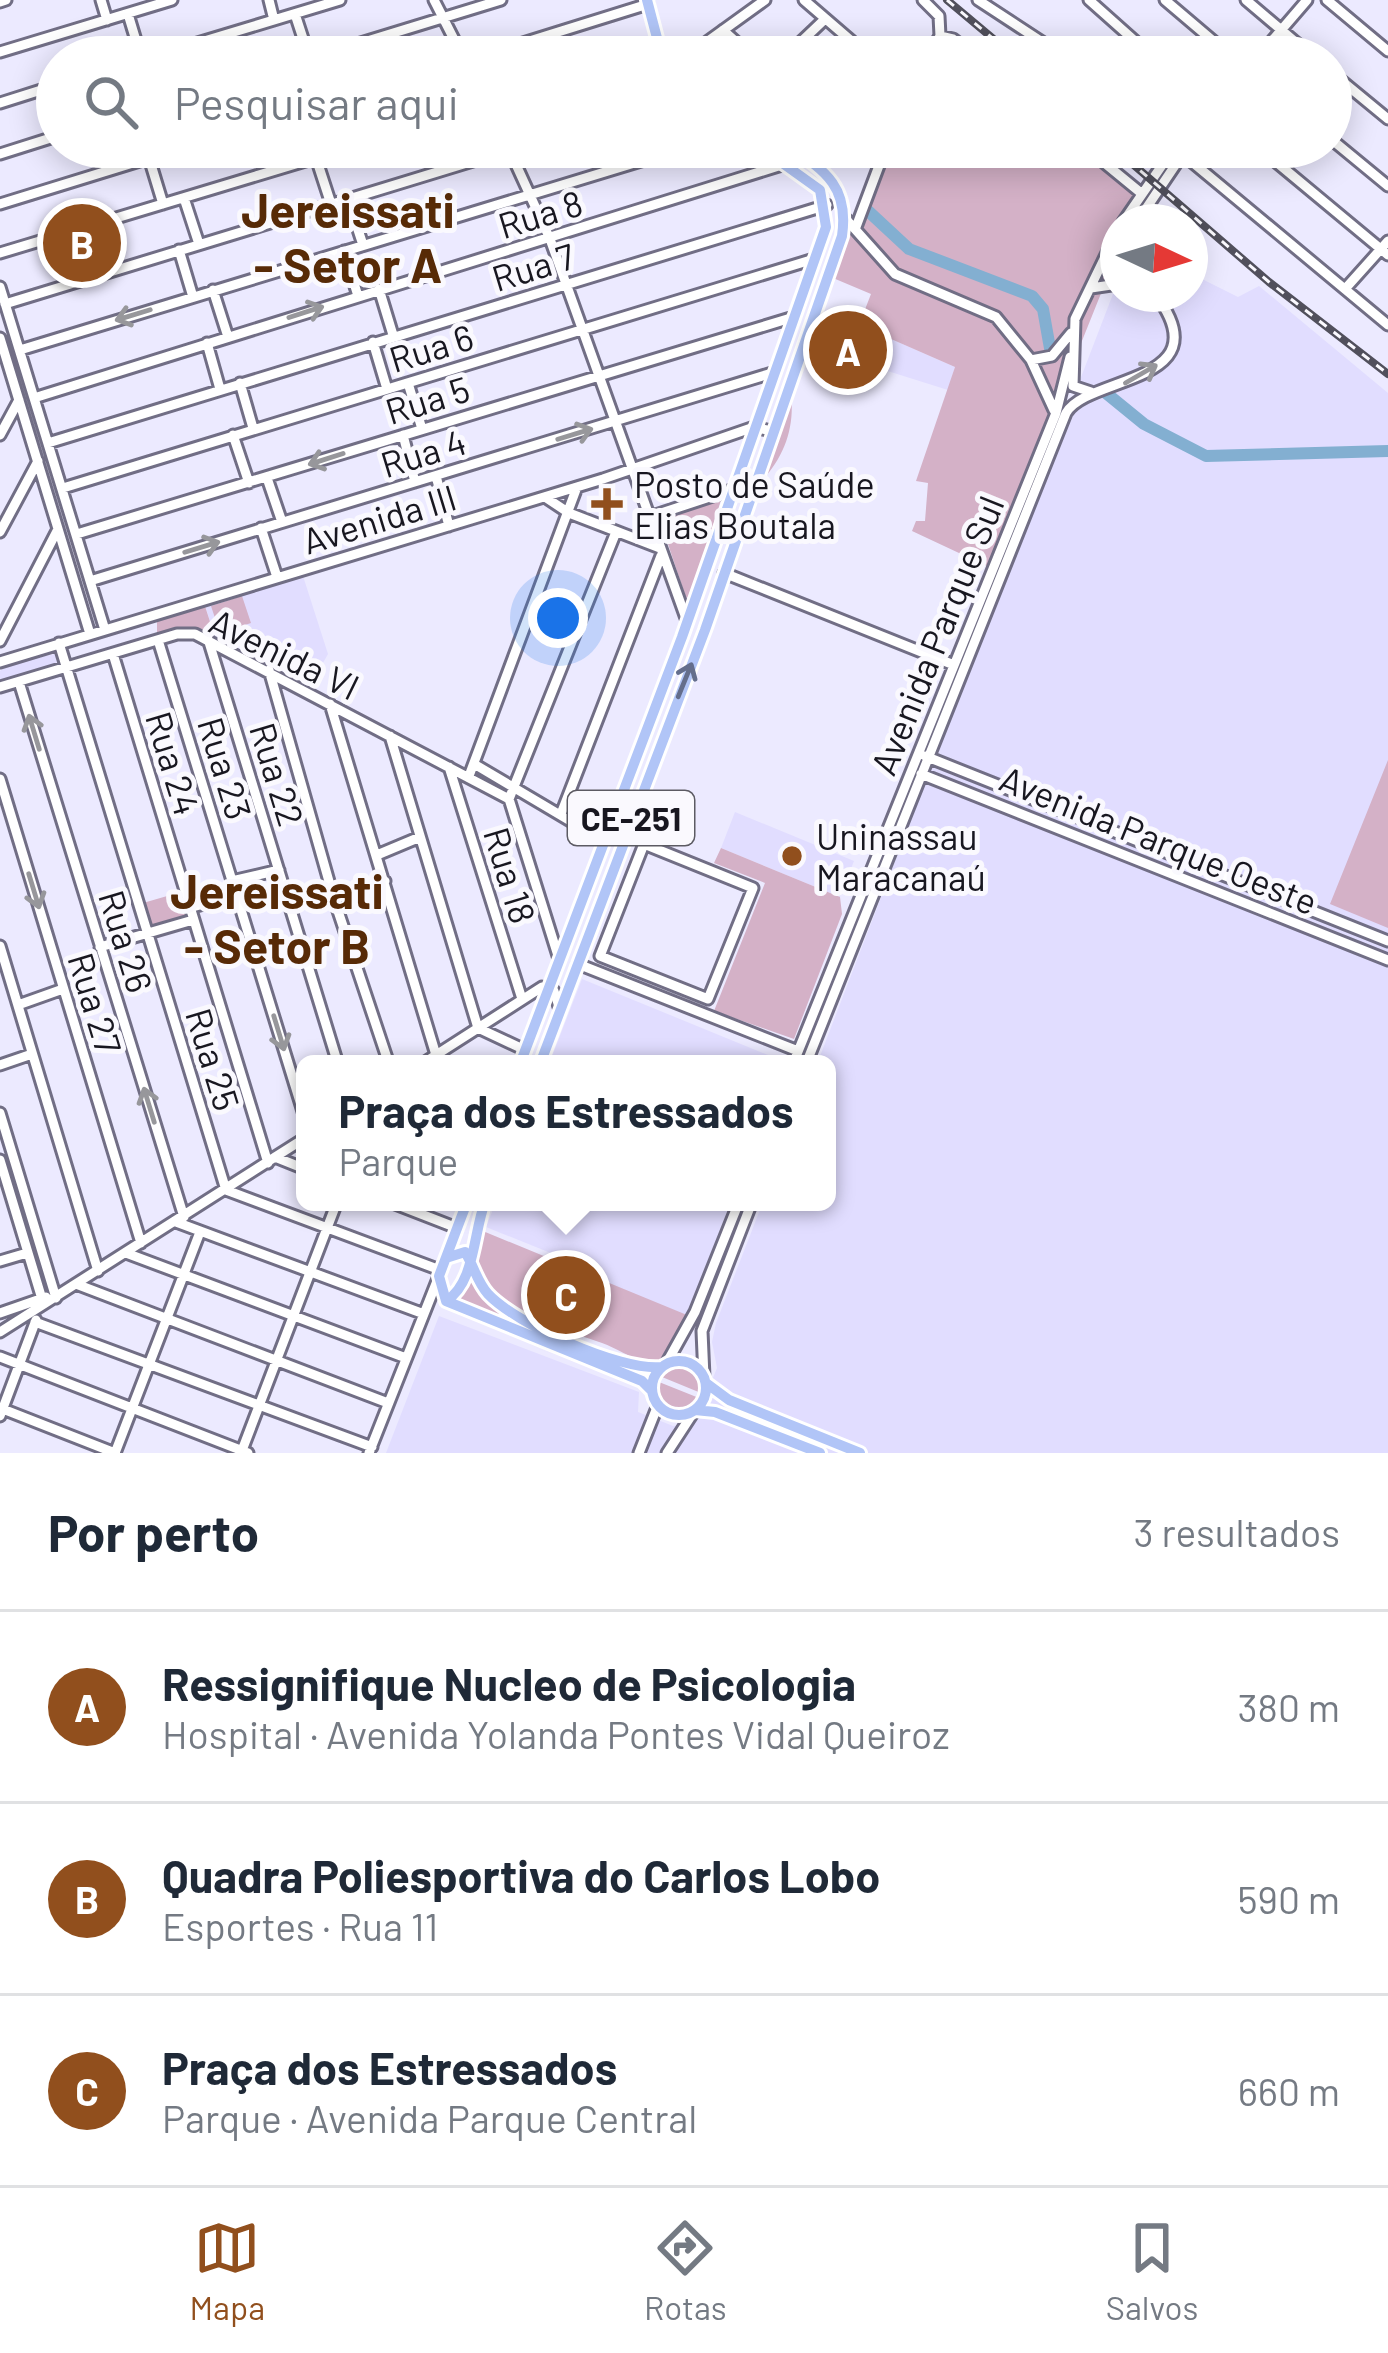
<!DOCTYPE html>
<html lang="pt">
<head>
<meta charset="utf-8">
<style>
	:root { --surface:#fff; --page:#f2f2f3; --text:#1f2937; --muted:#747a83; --line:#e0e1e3; --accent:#914f1d }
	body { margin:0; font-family:Barlow,sans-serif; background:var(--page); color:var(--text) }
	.compass { position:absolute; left:1100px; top:204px; width:108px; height:108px; border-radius:50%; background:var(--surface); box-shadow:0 6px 30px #0003; rotate:94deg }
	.you { position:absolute; left:558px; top:618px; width:42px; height:42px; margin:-30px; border:9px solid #fff; border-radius:50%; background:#1a73e8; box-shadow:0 0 0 18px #1a73e833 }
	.badge { display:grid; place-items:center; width:78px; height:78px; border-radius:50%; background:var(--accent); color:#fff; font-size:39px; font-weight:700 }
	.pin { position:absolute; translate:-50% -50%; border:6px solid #fff; box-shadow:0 3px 12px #0006 }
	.popup { position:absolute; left:296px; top:1055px; width:540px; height:156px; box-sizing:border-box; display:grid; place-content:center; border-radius:18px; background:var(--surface); filter:drop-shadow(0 3px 9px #0005); font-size:39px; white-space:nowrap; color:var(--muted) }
	.popup b { font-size:45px; color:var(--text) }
	.popup::after { content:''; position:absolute; left:50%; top:100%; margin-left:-24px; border:24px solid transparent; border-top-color:var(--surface) }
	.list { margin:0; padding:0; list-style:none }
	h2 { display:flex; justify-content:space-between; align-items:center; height:156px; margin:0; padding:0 48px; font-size:51px }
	h2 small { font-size:39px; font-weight:400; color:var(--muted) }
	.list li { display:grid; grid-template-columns:78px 1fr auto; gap:36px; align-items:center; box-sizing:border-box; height:192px; padding:0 48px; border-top:3px solid var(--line) }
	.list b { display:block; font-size:45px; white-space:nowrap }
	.list p { margin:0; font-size:39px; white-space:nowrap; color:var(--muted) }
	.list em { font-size:39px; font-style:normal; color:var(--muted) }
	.icon { flex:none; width:66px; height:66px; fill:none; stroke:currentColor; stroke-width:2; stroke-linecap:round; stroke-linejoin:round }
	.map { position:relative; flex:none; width:1388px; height:1453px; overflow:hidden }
	.search { position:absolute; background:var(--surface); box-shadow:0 6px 30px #0003; left:36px; right:36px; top:36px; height:132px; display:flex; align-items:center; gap:30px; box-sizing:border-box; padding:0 42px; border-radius:66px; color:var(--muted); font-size:45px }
	.sheet { height:732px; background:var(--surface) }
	nav { display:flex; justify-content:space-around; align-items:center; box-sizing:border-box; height:168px; border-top:3px solid var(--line); background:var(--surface); font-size:33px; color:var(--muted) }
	nav a { display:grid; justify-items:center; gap:6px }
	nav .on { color:var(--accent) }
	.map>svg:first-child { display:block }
	.built { fill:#e1ddff }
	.green { fill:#d4b1c7 }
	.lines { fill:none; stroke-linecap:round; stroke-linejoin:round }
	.river { stroke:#83afd1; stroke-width:12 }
	.minor-casing { stroke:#716e85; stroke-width:15 }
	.major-casing { stroke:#fff; stroke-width:16 }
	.minor { stroke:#fff; stroke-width:9 }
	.major { stroke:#b1c5f7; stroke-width:10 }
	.rail-casing { stroke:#51505c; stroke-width:8 }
	.rail { stroke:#faf9fe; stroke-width:3; stroke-dasharray:9; stroke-linecap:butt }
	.oneway { stroke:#97979b }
	.oneway2 { stroke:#646e8c }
	.poi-dot { fill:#914f1d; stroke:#faf9fe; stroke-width:4.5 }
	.labels { text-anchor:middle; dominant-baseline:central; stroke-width:10; stroke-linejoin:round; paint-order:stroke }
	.shield { fill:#faf9fe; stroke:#5c5b63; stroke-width:3 }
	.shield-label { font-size:33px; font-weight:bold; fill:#181720 }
	.street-label { font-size:36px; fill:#181720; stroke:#faf9fe }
	.poi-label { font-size:36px; fill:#181720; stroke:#faf9fe; text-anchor:start }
	.district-label { font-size:48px; font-weight:bold; fill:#572a06; stroke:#faf9fe }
</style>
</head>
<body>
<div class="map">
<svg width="1388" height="1453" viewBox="0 0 1388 1453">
	<rect width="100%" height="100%" fill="#eceaff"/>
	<path class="built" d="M1190,273L1238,297L1259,286L1388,393V1453H386L439,1316L639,1392L638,1412L673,1426L695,1422L717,1368L712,1342L716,1323L763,1202H827V1064H817L1118,281V294H1190Z
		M819,315L857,330L859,325L955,367L948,390L808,346Z
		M303,576L328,654L311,684L213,631L205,605Z
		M55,654L58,662L39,672L0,680V671L11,663Z
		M735,812L854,861L840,897L721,848Z
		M582,979L785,1062V1064H549Z
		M496,1202H731L687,1315L584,1276L589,1262L583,1266L486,1227Z"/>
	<path class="green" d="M884,147H1084L1142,196L1129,222H1118V251L991,568L912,531L916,521H925L928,483L916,481L955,367L859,325L871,294L833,278L850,231L858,228Z
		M107,224L113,242L56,262L50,243Z
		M791,393C795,429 784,458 759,484Z
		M721,500L691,596L686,598L659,517Z
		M242,596L251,623L220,633L211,606Z
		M204,603L213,631L157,634V617Z
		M1388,760V928L1330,904Z
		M721,848L840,897L842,914L794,1039L714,1011L765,883L714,863Z
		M181,892L188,917L151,929L143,903Z
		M478,1229L687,1315L670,1355L660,1364L644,1363C630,1357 616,1348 602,1343C537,1320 469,1315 478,1229Z
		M471,1277L511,1322L457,1301Z
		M676,1366L696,1372L701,1393L662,1377Z
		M659,1382L699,1398L690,1408H670L660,1397Z"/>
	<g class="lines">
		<path class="river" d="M867,210L909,249L1032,296L1043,309L1051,354
			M1106,393L1144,424L1206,456L1388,451"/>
		<defs>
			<path id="minor" d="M101,0L107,20
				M269,0L274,20
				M434,0L463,57
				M804,0L870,57
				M923,0L939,16L940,36
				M978,0L1065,57
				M1089,0L1153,57
				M1165,0L1232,57
				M1246,0L1313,57
				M1327,0L1388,51
				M0,2L6,0
				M128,14L141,57
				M295,14L309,57
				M723,30L753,57
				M940,36L953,39L976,57
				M0,52L172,0
				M151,57L340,0
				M315,57L501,0
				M478,57L648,4
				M642,57L661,51
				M686,57L765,0
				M785,57L825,19
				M927,57L940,36
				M1258,57L1307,0
				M1331,72L1388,119
				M0,103L57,85
				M1331,139L1388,186
				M508,147L550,239L687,621
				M1085,147L1141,193
				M1174,147L1388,325
				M1258,147L1388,255
				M0,154L57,136
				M149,158L163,204
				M316,158L331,204
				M184,198L199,244
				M348,199L363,245
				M0,204L185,147
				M845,218L895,274L996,317L1031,360L1052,356L1071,333
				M1123,222L1167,158L1179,151
				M1137,222L1176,164L1179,151
				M856,227L886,147
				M179,250L193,297
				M344,251L358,296
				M0,253L352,147
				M0,287L105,630
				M1091,288L1118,284
				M379,289L393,335
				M1345,289L1388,241
				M213,290L228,337
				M5,304L519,147
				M0,338L90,634
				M373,342L387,389
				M207,343L220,389
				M20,350L687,147
				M1031,360L1054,410
				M240,383L253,428
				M408,383L422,429
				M1091,392L1073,386L1075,319L1118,230
				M34,398L785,164
				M0,435L19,400
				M233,435L249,483
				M403,435L415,482
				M48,443L827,205
				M436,476L449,526
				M267,478L282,522
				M63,488L814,259
				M545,497L569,513L660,548
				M649,517L731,490
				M261,528L277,577
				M0,532L38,461
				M77,534L794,317
				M724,573L954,665
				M90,581L772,373
				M208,639L338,1064
				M158,640L305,1118
				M0,641L58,529
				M59,643L226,1190L440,1270
				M113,654L268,1163
				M0,662L603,479L754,427L771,431
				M269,670L334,899L389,1064
				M19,682L184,1217
				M0,687L177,634H195L509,799
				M330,704L436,1055
				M390,736L478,1028L525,1050
				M925,756L1388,941
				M474,764L604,841
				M449,767L522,999
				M921,774L1388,960
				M469,776L577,487
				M0,779L141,1243
				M509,799L616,532
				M509,799L559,959
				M561,814L661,556
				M644,844L753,888L708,999L600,956Z
				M377,855L420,837
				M232,881L279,870
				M334,899L385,881
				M189,908L236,895
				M0,946L98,1271
				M100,947L193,920
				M578,964L798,1051
				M18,1005L63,989
				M422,1064L542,987L554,991L560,1010
				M793,1064L1056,413L1070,357
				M806,1064L1066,413C1088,375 1224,384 1155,294
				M0,1065L32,1054
				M0,1113L56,1298
				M275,1157L305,1169
				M0,1160L42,1299
				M390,1202L457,1228
				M176,1222L424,1314
				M126,1253L406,1358
				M0,1261L27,1253
				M76,1284L388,1403
				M0,1313L46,1297
				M35,1322L372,1447
				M0,1332L305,1138
				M0,1357L248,1453
				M666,1364L695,1312L739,1202
				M704,1377L702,1331L752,1202
				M0,1408L115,1453
				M0,1416L36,1320
				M115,1453L200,1232
				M241,1453L337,1202
				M369,1453L439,1276
				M639,1453L658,1405
				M667,1453L695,1410"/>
			<path id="major" d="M647,0L662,57
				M520,1064L682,637L826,227L820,190L760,147
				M540,1064L705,630L842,236C849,188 827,172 790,147
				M467,1202L439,1276L446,1301L642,1381L652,1391
				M446,1258L465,1252C474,1266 477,1282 488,1294C516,1324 620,1371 661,1367
				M446,1301C475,1283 473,1234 485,1202
				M652 1388a27 27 0 1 1 54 0a27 27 0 1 1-54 0Z
				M706,1383L729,1400L860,1453
				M695,1410L715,1412L820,1453"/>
		</defs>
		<use href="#minor" class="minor-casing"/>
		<use href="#major" class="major-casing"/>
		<use href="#minor" class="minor"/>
		<use href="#major" class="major"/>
		<defs>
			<path id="rail" d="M947,0L1015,57
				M1113,147L1269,282L1388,374"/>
		</defs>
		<use href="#rail" class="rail-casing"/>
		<use href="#rail" class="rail"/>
	</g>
	<defs><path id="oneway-shaft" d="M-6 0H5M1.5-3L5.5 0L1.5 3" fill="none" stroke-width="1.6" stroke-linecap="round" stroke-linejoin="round" transform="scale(3)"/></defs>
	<g class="oneway">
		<use href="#oneway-shaft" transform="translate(306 312) rotate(-18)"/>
		<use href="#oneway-shaft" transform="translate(133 315) rotate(163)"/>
		<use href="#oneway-shaft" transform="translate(1141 374) rotate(-30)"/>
		<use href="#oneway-shaft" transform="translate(575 434) rotate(-17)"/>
		<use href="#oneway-shaft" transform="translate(326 459) rotate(162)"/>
		<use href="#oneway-shaft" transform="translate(202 547) rotate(-17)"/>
		<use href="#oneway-shaft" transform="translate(34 732) rotate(-107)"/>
		<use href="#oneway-shaft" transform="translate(34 891) rotate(73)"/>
		<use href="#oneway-shaft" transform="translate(279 1033) rotate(73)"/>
		<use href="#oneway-shaft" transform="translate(149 1105) rotate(-107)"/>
	</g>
	<use class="oneway2" href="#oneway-shaft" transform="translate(685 680) rotate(-68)"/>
	<g class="poi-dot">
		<path d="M601 486h12v12h12v12h-12v12h-12v-12h-12v-12h12z"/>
		<circle cx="792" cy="856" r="12"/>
	</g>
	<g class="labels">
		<rect class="shield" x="568" y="791" width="126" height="54" rx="9"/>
		<g class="shield-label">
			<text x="631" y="818">CE-251</text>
		</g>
		<g class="street-label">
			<text transform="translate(540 213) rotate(-17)">Rua 8</text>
			<text transform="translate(533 266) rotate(-17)">Rua 7</text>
			<text transform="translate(431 347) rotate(-17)">Rua 6</text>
			<text transform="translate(427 399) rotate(-17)">Rua 5</text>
			<text transform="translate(423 452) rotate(-17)">Rua 4</text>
			<text transform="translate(379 518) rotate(-17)">Avenida III</text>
			<text transform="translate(936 635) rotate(-68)">Avenida Parque Sul</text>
			<text transform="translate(285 653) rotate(26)">Avenida VI</text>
			<text transform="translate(174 763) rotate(73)">Rua 24</text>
			<text transform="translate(226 768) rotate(73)">Rua 23</text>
			<text transform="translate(278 774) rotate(73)">Rua 22</text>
			<text transform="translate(1159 839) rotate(22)">Avenida Parque Oeste</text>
			<text transform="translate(511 875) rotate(73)">Rua 18</text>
			<text transform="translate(127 941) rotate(73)">Rua 26</text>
			<text transform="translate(96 1003) rotate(73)">Rua 27</text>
			<text transform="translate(214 1059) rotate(73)">Rua 25</text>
		</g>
		<g class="poi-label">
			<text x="634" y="483">Posto de Saúde<tspan x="634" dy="41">Elias Boutala</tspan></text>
			<text x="816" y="835">Uninassau<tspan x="816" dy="41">Maracanaú</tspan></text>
		</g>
		<g class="district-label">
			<text x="348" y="209">Jereissati<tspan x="348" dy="55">- Setor A</tspan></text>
			<text x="277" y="890">Jereissati<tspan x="277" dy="55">- Setor B</tspan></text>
		</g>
	</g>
</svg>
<svg class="compass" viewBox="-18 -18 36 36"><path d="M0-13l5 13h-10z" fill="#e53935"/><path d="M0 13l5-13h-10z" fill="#747a83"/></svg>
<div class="you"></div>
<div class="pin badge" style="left:848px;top:350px">A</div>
<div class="pin badge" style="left:82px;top:243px">B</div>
<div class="pin badge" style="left:566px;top:1295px">C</div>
<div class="popup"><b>Praça dos Estressados</b>Parque</div>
<div class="search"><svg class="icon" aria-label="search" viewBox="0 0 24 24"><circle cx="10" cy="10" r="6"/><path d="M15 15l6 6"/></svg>Pesquisar aqui</div>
</div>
<section class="sheet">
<h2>Por perto<small>3 resultados</small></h2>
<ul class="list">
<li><span class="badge">A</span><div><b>Ressignifique Nucleo de Psicologia</b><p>Hospital · Avenida Yolanda Pontes Vidal Queiroz</p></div><em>380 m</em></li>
<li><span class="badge">B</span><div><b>Quadra Poliesportiva do Carlos Lobo</b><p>Esportes · Rua 11</p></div><em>590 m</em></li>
<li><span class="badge">C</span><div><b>Praça dos Estressados</b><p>Parque · Avenida Parque Central</p></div><em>660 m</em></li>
</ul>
</section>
<nav>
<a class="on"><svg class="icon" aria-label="map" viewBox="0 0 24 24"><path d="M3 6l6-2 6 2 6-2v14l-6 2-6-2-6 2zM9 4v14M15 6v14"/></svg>Mapa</a>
<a><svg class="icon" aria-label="directions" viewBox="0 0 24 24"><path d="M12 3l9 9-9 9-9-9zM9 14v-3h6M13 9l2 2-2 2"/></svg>Rotas</a>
<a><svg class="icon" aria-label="saved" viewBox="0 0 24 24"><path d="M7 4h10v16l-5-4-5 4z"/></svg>Salvos</a>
</nav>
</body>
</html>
